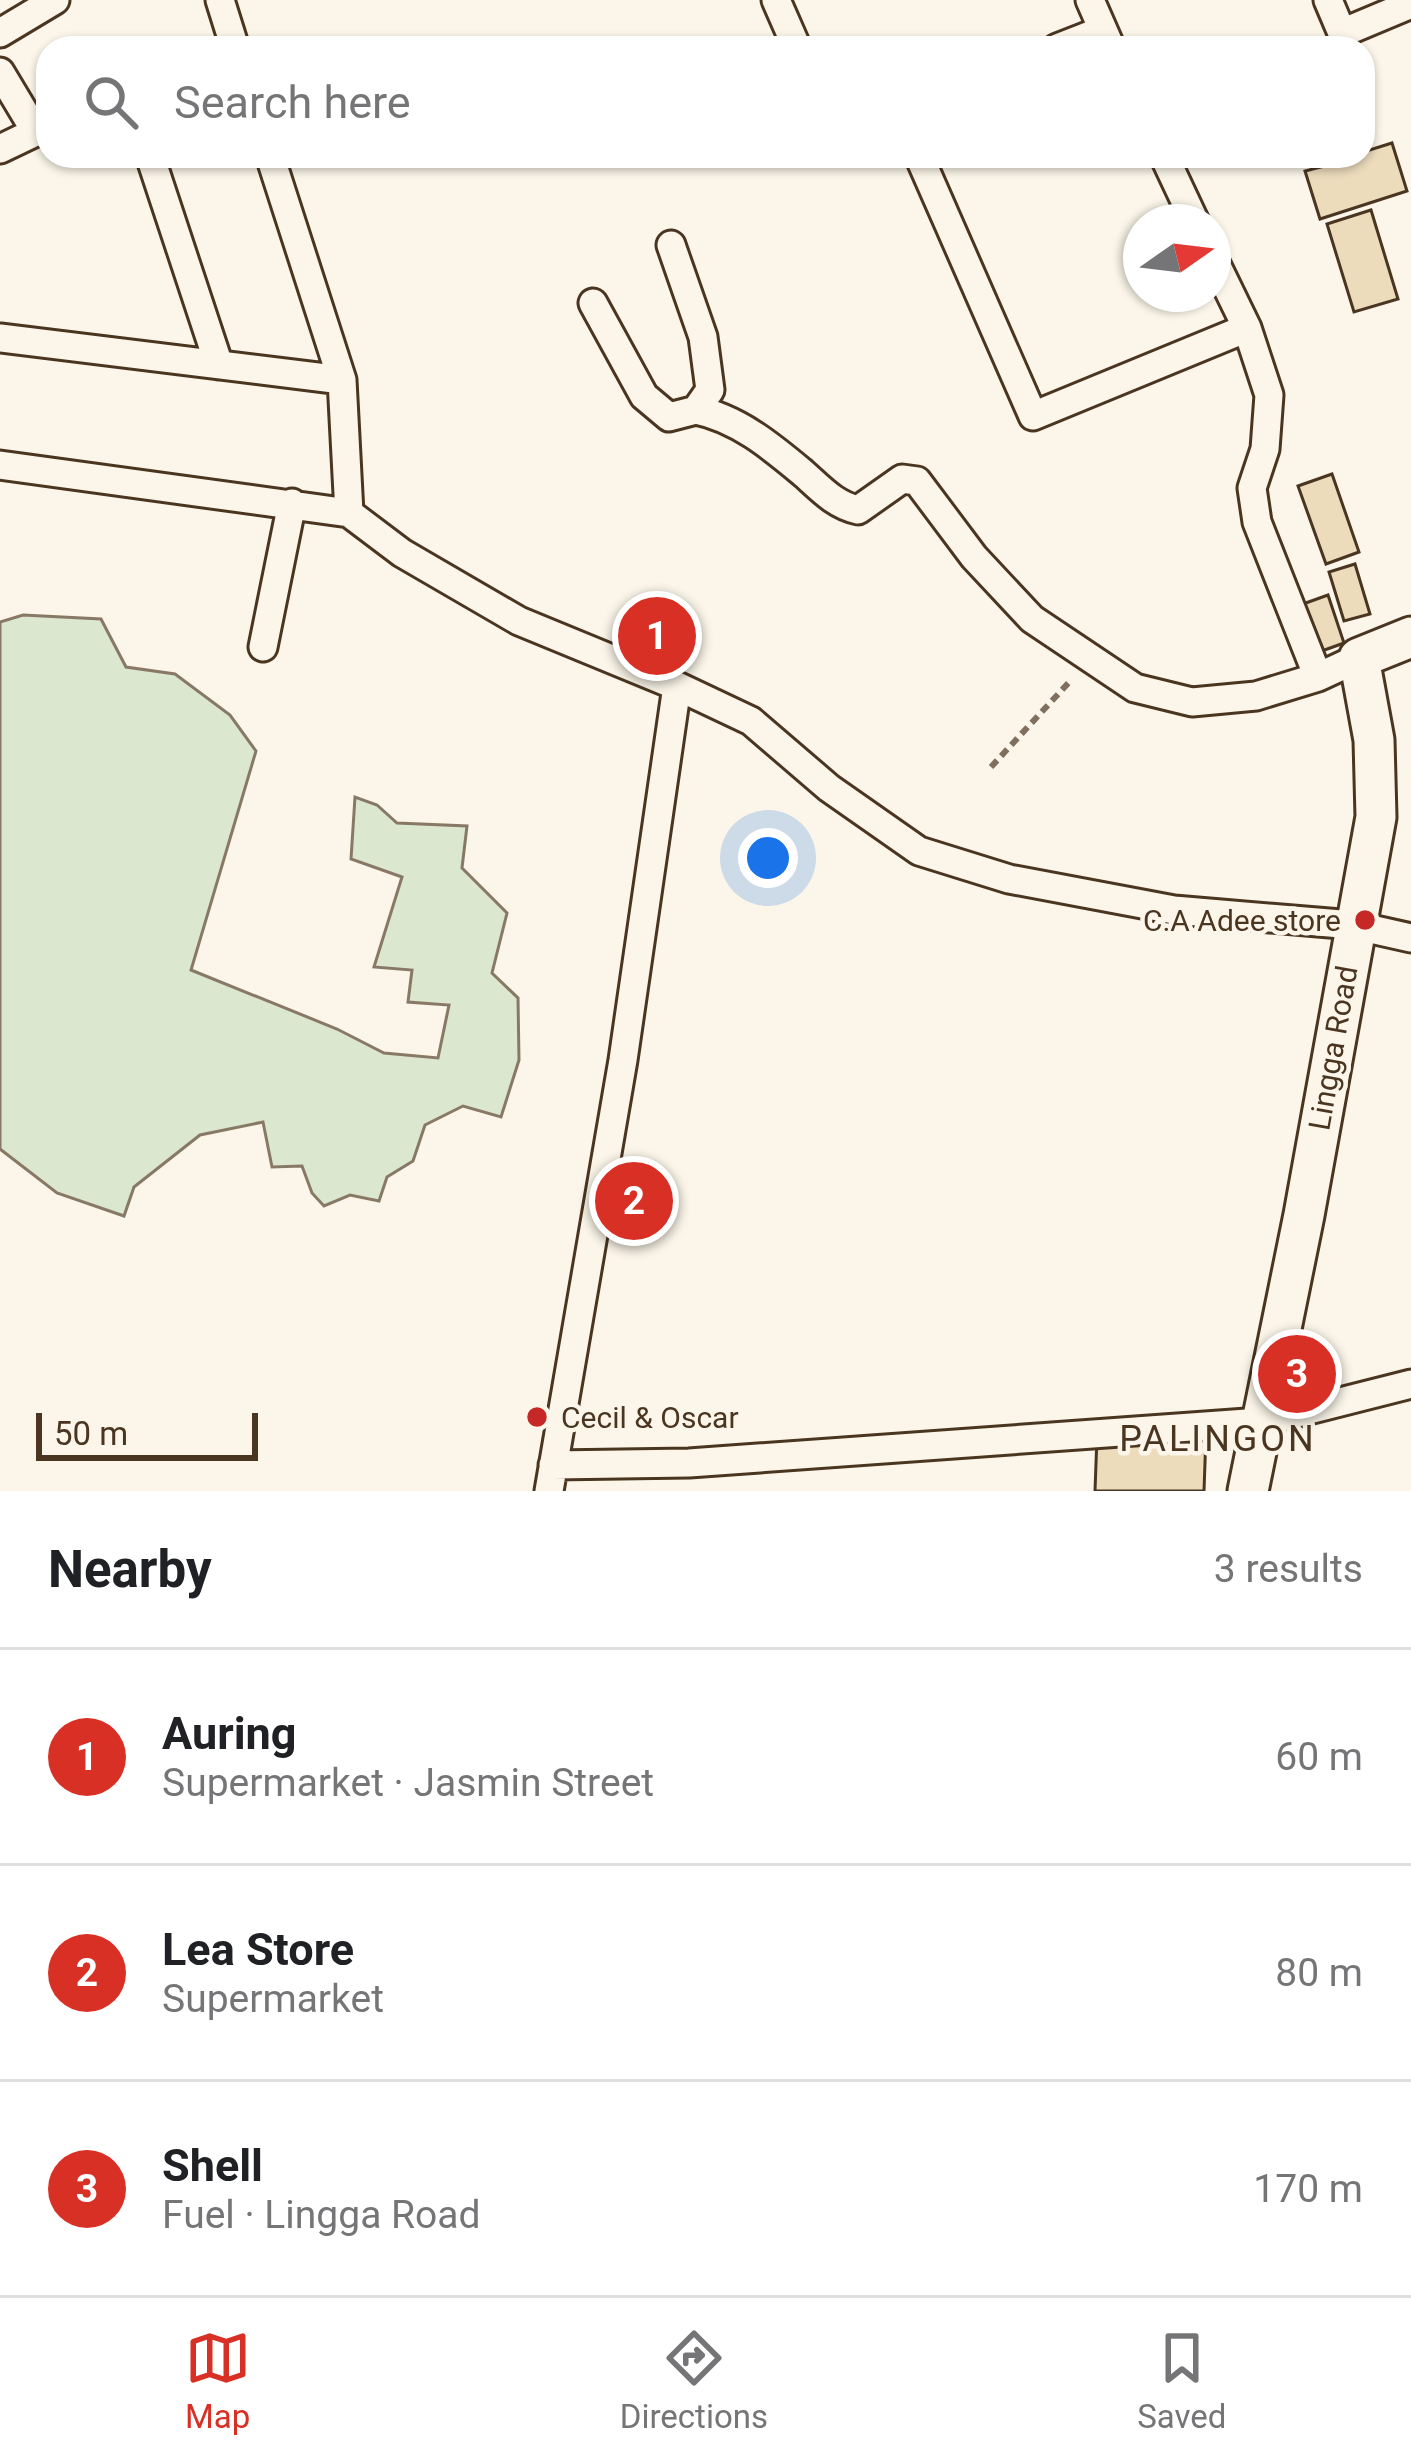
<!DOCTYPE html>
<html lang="en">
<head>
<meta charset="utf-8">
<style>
	:root { --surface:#fff; --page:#f6f6f6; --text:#202124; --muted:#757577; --line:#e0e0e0; --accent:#d93025 }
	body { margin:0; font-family:Roboto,sans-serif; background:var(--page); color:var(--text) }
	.compass { position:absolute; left:1123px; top:204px; width:108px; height:108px; border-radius:50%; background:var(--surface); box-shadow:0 3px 9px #0004; rotate:76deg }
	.scale { position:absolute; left:36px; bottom:30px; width:222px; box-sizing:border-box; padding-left:12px; border:6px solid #4a3520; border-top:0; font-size:33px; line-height:42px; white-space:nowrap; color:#4a3520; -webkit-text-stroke:9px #fbf6e9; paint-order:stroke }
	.you { position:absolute; left:768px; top:858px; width:42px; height:42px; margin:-30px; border:9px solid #fff; border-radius:50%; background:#1a73e8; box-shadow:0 0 0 18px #1a73e833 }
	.badge { display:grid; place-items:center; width:78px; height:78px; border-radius:50%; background:var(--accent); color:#fff; font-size:39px; font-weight:700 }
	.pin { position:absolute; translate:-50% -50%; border:6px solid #fff; box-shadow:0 3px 12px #0006 }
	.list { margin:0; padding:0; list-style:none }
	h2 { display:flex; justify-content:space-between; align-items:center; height:156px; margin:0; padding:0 48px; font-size:51px }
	h2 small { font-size:39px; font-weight:400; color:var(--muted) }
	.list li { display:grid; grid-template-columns:78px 1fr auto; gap:36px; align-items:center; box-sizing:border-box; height:216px; padding:0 48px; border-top:3px solid var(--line) }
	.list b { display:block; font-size:45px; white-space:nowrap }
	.list p { margin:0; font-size:39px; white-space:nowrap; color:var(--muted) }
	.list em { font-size:39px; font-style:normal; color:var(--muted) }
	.icon { flex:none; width:66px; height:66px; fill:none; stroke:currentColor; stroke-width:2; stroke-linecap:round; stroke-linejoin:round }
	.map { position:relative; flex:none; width:1411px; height:1491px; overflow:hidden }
	.search { position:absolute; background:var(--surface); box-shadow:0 3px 9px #0004; left:36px; right:36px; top:36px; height:132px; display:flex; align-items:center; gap:30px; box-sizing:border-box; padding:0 42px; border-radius:36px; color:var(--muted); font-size:45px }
	.sheet { height:804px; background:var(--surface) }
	nav { display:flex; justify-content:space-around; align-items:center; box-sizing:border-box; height:168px; border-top:3px solid var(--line); background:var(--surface); font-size:33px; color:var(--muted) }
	nav a { display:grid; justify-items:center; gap:6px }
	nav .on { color:var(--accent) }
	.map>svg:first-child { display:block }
	.green { fill:#dce7d0; stroke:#887966; stroke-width:3 }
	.building { fill:#ecdcbc; stroke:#4a3520; stroke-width:3 }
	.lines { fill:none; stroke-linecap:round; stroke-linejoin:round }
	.street-casing { stroke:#4a3520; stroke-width:33 }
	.secondary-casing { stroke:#4a3520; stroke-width:45 }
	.path { stroke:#7f6f5c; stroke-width:6; stroke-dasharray:9 6; stroke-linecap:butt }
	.street { stroke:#fbf6e9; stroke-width:27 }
	.secondary { stroke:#fbf6e9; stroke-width:39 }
	.poi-dot { fill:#c62828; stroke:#fbf6e9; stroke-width:4.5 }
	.labels { text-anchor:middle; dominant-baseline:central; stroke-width:9; stroke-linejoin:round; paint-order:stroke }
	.poi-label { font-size:30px; fill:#4a3520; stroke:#fbf6e9; text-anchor:end }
	.street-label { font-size:30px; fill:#4a3520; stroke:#fbf6e9 }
	.quarter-label { font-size:36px; letter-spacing:3px; fill:#4a3520; stroke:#fbf6e9 }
</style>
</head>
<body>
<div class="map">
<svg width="1411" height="1491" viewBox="0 0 1411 1491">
	<rect width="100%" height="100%" fill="#fbf6e9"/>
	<path class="green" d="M23,615L101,619L126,667L175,674L230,715L256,751L191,970L337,1029L384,1053L438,1058L449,1005L408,1002L412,970L374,967L402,877L351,859L355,797L377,805L397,823L467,826L462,868L507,913L492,973L518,998L519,1060L501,1117L463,1106L425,1125L413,1161L387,1177L379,1201L350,1195L324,1206L312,1193L302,1166L272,1167L263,1122L200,1135L134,1187L124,1216L57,1193L0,1149V622Z"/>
	<path class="building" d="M1392,143L1407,191L1320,219L1305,171L1363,156V152Z
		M1371,210L1398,299L1354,312L1327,224Z
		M1332,474L1359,552L1326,564L1298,486Z
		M1355,564L1370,614L1344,621L1329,572Z
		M1328,595L1344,643L1319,652L1303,604Z
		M1206,1434L1204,1491H1095L1097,1436Z"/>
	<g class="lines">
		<defs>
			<path id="street" d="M220,0L235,48
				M776,0L797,48
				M1090,0L1111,48
				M1328,0L1342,33L1411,4
				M0,33L55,0
				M1057,48L1103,30
				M0,72L36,132
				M0,149L48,126
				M150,156L219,365
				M270,156L342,380L349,513
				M919,156L1033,416L1247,328
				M1164,156L1195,222
				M1213,258L1247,328L1269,395L1265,449L1252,488L1257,522L1318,677
				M593,303L644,396L669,417L696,410L710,390L703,337L671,245
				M0,338L342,380
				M696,410C737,418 772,447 803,473C821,489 835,505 858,510L902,479L917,481L974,557L1032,619L1135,688L1192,702L1256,696L1318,677L1359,658
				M0,465L349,513L402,553L519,621L677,686L751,721L829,788L919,851L1009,879L1174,910L1353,925L1411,938
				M263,647L292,503
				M553,1465L689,1463L1261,1422L1411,1384
				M549,1491L623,1060L677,686"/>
			<path id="secondary" d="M1248,1491L1304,1215L1376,817L1374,740L1359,658L1411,637"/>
		</defs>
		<use href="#street" class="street-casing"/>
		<use href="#secondary" class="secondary-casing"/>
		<path class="path" d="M991,767L1072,679"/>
		<use href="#street" class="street"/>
		<use href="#secondary" class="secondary"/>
	</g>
	<g class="poi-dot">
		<circle cx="1365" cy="920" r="12"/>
		<circle cx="537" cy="1417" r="12"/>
	</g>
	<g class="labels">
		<g class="poi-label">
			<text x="1341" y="920">C.A Adee store</text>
			<text x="561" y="1417" text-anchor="start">Cecil &amp; Oscar</text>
		</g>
		<g class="street-label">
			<text transform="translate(1333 1048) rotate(-80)">Lingga Road</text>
		</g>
		<g class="quarter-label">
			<text x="1218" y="1439">PALINGON</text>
		</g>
	</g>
</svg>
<svg class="compass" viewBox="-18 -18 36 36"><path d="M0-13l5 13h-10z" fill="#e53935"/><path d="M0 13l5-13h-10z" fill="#757577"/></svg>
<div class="scale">50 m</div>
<div class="you"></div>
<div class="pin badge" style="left:657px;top:636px">1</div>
<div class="pin badge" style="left:634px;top:1201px">2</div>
<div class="pin badge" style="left:1297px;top:1374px">3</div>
<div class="search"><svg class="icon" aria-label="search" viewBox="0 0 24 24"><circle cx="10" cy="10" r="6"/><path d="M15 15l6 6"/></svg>Search here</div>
</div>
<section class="sheet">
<h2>Nearby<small>3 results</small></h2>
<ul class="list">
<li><span class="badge">1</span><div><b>Auring</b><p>Supermarket · Jasmin Street</p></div><em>60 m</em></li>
<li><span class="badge">2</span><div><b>Lea Store</b><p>Supermarket</p></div><em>80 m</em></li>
<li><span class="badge">3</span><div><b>Shell</b><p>Fuel · Lingga Road</p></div><em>170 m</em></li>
</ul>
</section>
<nav>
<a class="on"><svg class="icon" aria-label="map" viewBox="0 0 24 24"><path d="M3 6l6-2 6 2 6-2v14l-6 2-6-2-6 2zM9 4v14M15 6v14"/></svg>Map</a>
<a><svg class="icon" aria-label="directions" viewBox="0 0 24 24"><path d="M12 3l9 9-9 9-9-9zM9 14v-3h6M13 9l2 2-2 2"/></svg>Directions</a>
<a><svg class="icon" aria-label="saved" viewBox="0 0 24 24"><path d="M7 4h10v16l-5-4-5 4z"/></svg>Saved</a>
</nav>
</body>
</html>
